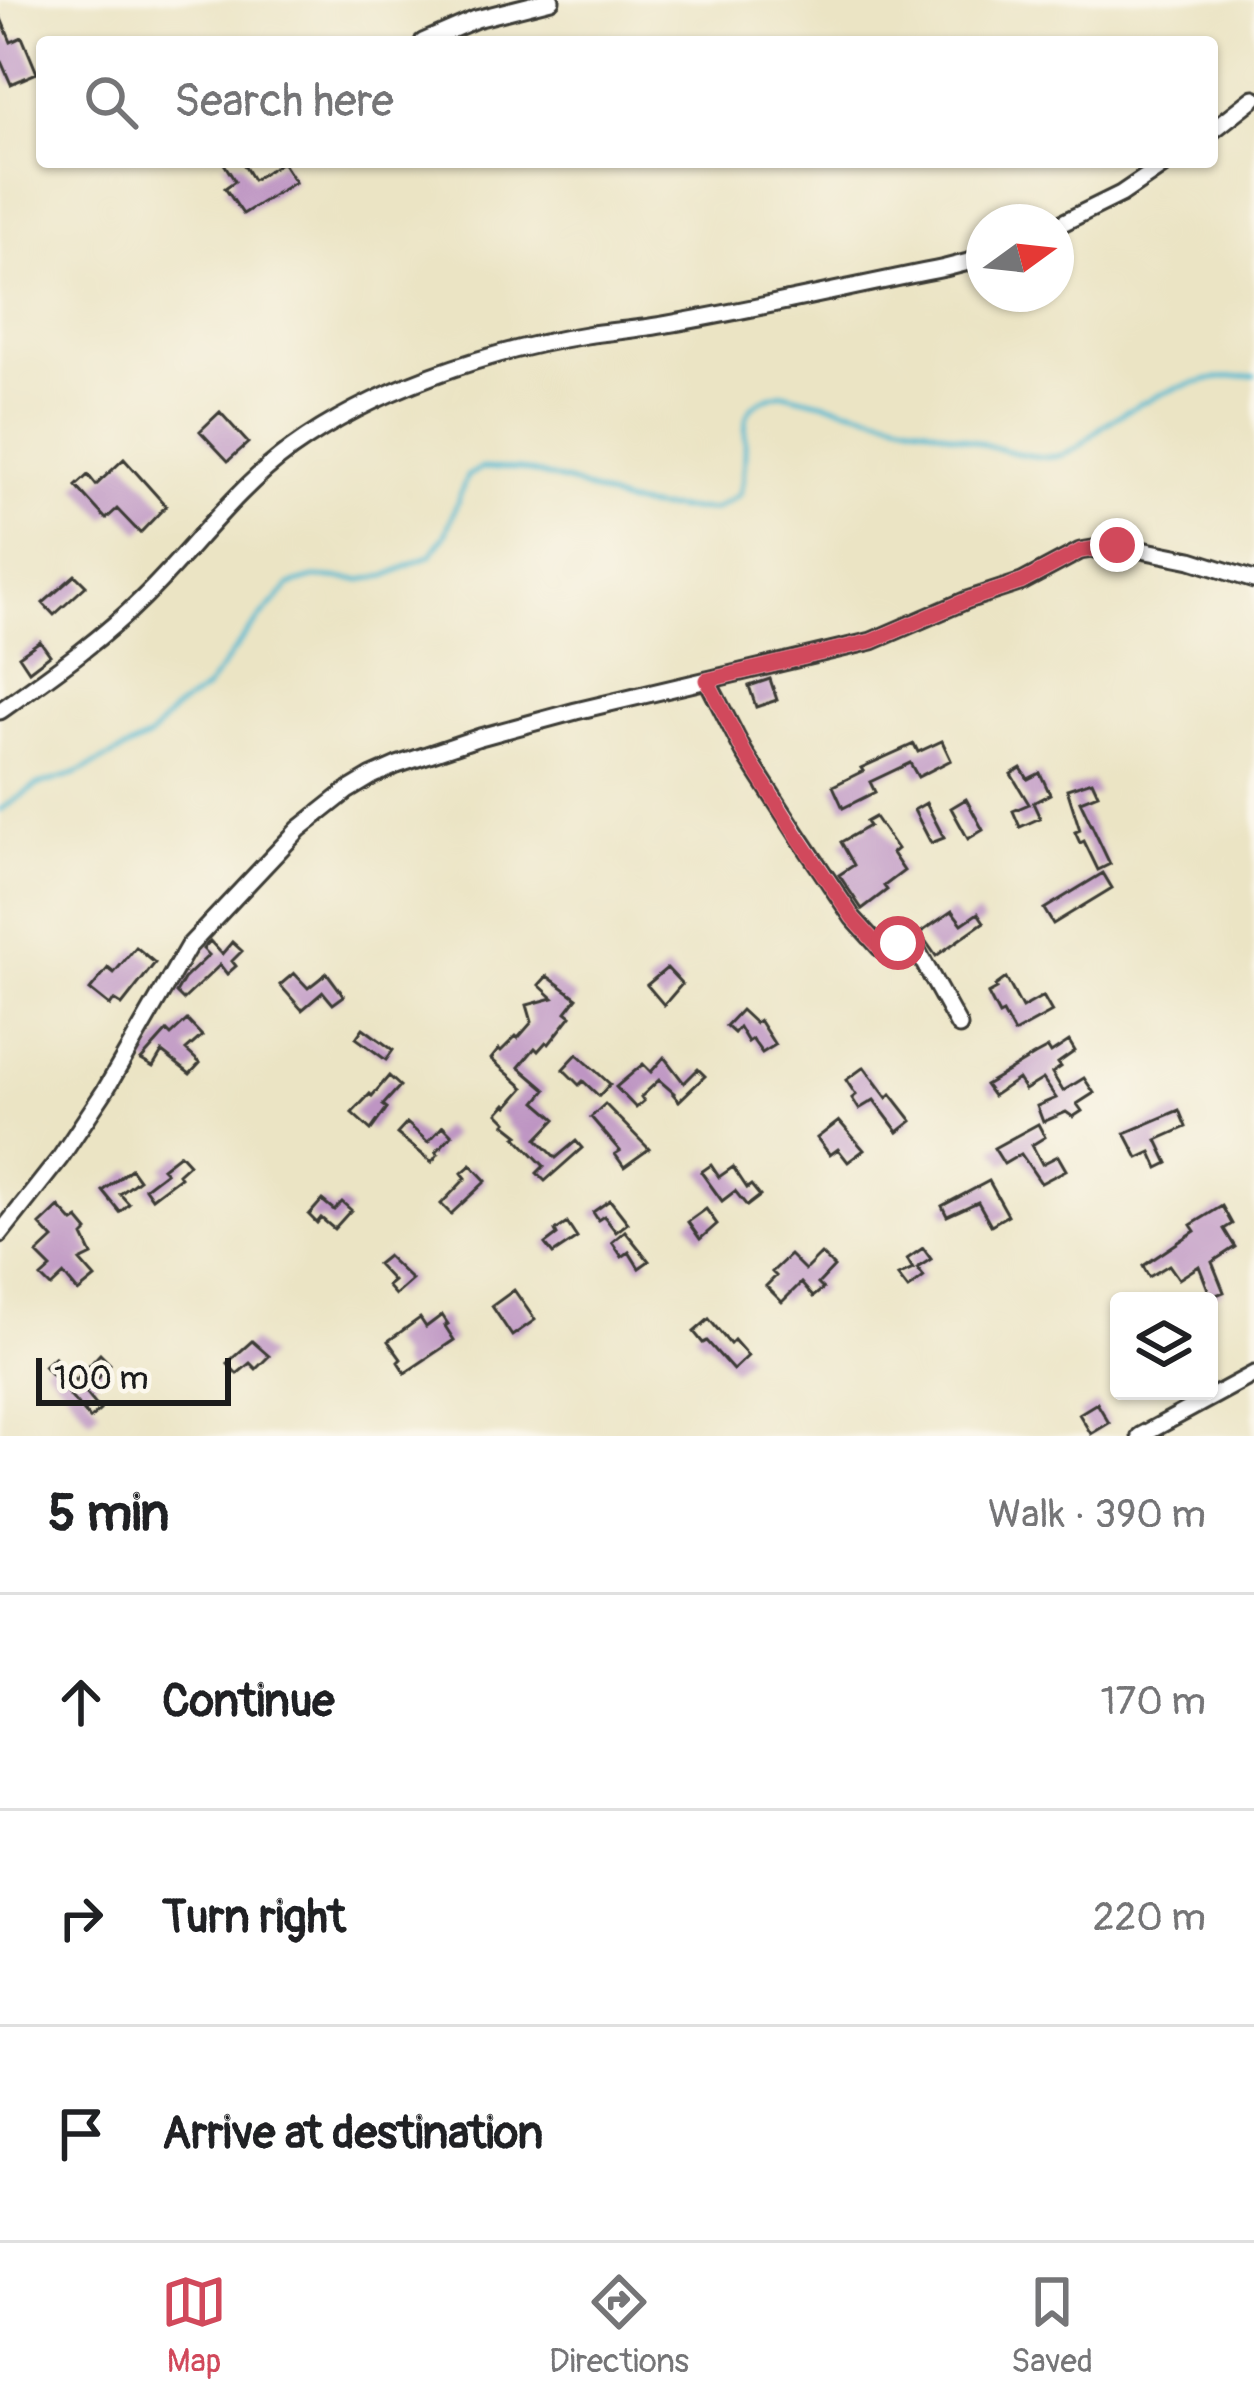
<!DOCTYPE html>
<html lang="en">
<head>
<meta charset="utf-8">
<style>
	:root { --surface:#fff; --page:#f2f2f2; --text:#202124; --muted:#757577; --line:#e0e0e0; --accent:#d1495b }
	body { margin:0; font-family:Pangolin,sans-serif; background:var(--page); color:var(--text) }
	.controls { position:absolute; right:36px; bottom:36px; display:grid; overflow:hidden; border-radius:12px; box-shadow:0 3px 9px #0004 }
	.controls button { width:108px; height:108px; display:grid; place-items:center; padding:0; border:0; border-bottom:3px solid var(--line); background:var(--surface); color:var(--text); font:60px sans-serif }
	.compass { position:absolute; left:966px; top:204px; width:108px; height:108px; border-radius:50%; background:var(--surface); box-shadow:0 3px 9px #0004; rotate:75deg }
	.scale { position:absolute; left:36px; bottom:30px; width:195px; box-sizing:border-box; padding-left:12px; border:6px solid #1c1c1c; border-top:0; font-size:33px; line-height:42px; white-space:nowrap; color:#1c1c1c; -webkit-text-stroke:9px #fbf7ec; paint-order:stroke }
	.stop { position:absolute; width:36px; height:36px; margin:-27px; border:9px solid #d1495b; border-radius:50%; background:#fff }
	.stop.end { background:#d1495b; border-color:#fff; box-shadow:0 3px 12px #0008 }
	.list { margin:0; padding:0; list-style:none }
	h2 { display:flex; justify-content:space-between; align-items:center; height:156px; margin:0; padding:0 48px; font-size:51px }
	h2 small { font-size:39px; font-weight:400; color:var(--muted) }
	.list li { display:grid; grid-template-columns:78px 1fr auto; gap:36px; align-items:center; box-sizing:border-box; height:216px; padding:0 48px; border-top:3px solid var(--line) }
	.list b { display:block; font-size:45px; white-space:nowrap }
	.list em { font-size:39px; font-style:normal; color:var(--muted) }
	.icon { flex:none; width:66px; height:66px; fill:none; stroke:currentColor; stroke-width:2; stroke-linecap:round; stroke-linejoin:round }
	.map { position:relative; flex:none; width:1254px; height:1436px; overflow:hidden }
	.search { position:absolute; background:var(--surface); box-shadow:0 3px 9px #0004; left:36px; right:36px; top:36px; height:132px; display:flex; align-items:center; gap:30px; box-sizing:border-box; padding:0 42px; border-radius:12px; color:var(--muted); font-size:45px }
	.sheet { height:804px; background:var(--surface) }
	nav { display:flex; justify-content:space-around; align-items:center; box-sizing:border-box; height:168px; border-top:3px solid var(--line); background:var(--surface); font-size:33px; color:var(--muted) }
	nav a { display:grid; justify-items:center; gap:6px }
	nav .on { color:var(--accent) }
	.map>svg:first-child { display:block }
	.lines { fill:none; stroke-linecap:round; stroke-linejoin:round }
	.stream { stroke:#53b9d1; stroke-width:4.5 }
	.building { fill:#be95c3 }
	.street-casing { stroke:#3b3a35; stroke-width:21 }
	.street { stroke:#fff; stroke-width:15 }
	.route { stroke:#d1495b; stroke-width:15 }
</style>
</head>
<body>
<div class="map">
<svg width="1254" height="1436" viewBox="0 0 1254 1436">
	<rect width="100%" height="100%" fill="#fbf7ec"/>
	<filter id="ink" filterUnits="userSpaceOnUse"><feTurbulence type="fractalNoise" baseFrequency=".00833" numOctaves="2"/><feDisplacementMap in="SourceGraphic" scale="24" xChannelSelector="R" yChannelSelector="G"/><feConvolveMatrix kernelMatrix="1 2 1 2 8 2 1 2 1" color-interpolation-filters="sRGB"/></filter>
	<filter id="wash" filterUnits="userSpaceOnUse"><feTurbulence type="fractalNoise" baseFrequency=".004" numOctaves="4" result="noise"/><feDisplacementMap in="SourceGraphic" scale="48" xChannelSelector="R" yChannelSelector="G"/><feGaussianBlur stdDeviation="2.7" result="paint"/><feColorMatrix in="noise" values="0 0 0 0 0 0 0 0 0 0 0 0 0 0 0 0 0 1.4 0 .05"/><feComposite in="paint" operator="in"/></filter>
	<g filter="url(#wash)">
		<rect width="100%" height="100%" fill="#ebe4c4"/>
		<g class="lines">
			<path class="stream" d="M0,810L38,785L75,774L149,738L173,711L206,689L247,633L290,585L317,577L360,580L386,576L431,555L445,535L467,476L482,468L520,469L571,483L623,503L655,508L713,510L740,494C743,480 745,466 745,452C746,416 740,403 783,393C831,404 879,415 927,427C962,436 1029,464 1062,455C1081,450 1091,433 1107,423C1151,394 1200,375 1254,376"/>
		</g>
		<g id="blocks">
			<path class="building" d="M0,16L11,42L22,37L37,73L11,84L0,59Z
				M223,162H242L253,180L282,162L295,182L243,214L225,188L235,181Z
				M220,412L248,443L228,461L200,431Z
				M124,459L166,506L140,533L117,509L106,519L76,486L88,475L96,485Z
				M75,575L86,586L54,615L43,603Z
				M40,641L50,655L29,671L19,656Z
				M770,679L777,700L756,707L749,686Z
				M942,741L951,760L918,777L910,763L870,782L875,792L843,808L833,786L863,771L861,768L914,744L918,752Z
				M1021,768L1028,779L1040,773L1050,794L1033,803L1040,818L1020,827L1013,811L1029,804L1011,774Z
				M1092,781L1098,794L1080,801L1110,864L1098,870L1084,841L1080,843L1075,832L1080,830L1067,789Z
				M966,799L983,830L968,839L951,808Z
				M926,803L944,838L931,843L914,810Z
				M875,817L897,849L892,853L904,871L884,886L887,890L862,909L839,875L854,865L841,842L869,826L866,822Z
				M1103,873L1112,888L1053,924L1044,909Z
				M952,911L962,924L978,913L984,922L936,956L920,933Z
				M210,941L222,954L232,942L242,951L232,961L236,966L227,974L220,965L183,1000L176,993L184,979L209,955L203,949Z
				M136,947L155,963L122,1005L114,1000L110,1006L90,990L108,968L114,973Z
				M667,968L682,984L664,1005L647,985Z
				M294,973L308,988L327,973L344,996L333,1004L323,992L302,1010L280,985Z
				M547,976L577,998L566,1012L571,1016L549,1044L546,1042L538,1051L535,1048L519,1067L546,1090L536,1102L556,1119L537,1139L556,1158L576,1141L582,1148L545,1181L537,1173L544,1166L516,1137L519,1135L505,1124L507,1122L498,1113L506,1104L508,1106L524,1088L491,1059L499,1049L501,1051L516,1036L518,1038L532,1022L527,1005L553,998L539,985Z
				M1006,978L1022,1008L1043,996L1052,1012L1014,1033L1003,1013L999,1015L988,994L997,989L995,986Z
				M741,1010L755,1023L759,1020L775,1045L762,1053L752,1039L748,1042L739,1027L734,1033L726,1026Z
				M187,1020L202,1036L186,1050L200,1063L190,1074L162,1052L153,1067L141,1060L167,1031L171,1035Z
				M363,1028L393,1050L386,1060L356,1038Z
				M1069,1041L1075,1051L1058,1063L1061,1067L1052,1073L1063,1091L1084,1078L1094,1093L1077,1104L1082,1111L1073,1117L1066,1112L1043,1122L1037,1106L1056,1098L1043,1079L1025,1090L1018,1079L993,1096L985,1085L1035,1055L1048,1048L1051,1053Z
				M577,1054L610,1084L599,1096L583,1081L579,1085L563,1069Z
				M664,1057L684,1083L698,1069L705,1076L679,1101L673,1094L674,1093L659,1080L641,1097L644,1101L636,1108L616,1087L643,1064L651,1072Z
				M864,1067L887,1098L891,1094L912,1121L898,1132L874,1100L859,1109L852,1098L856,1095L846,1080Z
				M389,1076L400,1086L383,1105L387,1108L371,1130L352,1113L370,1094L372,1096Z
				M605,1104L649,1149L624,1167L615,1154L620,1151L591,1117Z
				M1179,1110L1186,1127L1157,1140L1168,1163L1158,1168L1151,1152L1138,1158L1125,1133Z
				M839,1121L864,1150L848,1162L838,1149L830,1155L817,1138Z
				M407,1123L428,1142L443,1126L452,1135L436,1152L438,1154L432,1162L397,1134Z
				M1038,1124L1045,1137L1032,1145L1042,1164L1058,1156L1066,1170L1041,1183L1021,1154L1004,1164L994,1148Z
				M180,1154L189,1164L178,1174L180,1177L152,1198L145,1188L166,1172L162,1168Z
				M471,1165L486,1181L451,1214L441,1204L466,1178L462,1173Z
				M711,1165L719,1177L733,1167L747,1188L751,1185L760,1196L747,1206L735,1191L722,1201L701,1172Z
				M131,1169L139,1180L120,1194L129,1204L120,1212L103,1191Z
				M989,1181L1008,1215L991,1225L978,1202L947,1216L942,1206Z
				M322,1200L334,1210L342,1202L351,1210L334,1229L321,1218L317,1223L309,1215Z
				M610,1200L628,1223L616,1232L604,1216L598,1220L593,1212Z
				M1222,1206L1232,1224L1224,1229L1235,1247L1212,1262L1224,1292L1211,1297L1199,1266L1179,1279L1169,1265L1149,1277L1143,1266L1195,1231L1191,1225Z
				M59,1207L73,1222L78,1219L88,1231L83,1236L92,1255L80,1261L95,1278L78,1292L64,1275L51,1287L41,1277L51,1268L37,1254L53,1239L40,1225Z
				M706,1209L717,1224L700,1239L688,1222Z
				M567,1223L577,1238L553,1254L545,1244L557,1235L555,1231Z
				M625,1231L649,1261L639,1268L629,1252L622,1257L612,1242Z
				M923,1248L931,1259L917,1268L924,1277L908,1289L898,1276L913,1269L907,1259Z
				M821,1254L834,1267L818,1284L823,1289L813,1297L801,1283L782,1302L766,1286L776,1276L772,1272L790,1255L805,1270Z
				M387,1256L412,1280L395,1295L387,1286L393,1281L377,1264Z
				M514,1290L535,1320L512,1336L492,1306Z
				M442,1315L448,1324L445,1326L454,1340L405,1373L398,1362L401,1359L388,1341L420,1318L426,1327Z
				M709,1319L730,1344L734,1340L748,1356L733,1370L707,1341L703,1343L694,1332Z
				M252,1341L269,1356L256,1369L250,1363L237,1374L227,1363Z
				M100,1354L110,1364L86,1393L100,1410L90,1419L44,1366L54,1357L75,1381Z
				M1097,1403L1109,1423L1091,1434L1079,1414Z"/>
		</g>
	</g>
	<g filter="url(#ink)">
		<use href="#blocks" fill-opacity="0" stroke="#3b3a35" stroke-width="3"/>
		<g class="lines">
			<defs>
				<path id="street" d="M423,42L476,19L551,0
					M1212,131L1254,98
					M1056,226L1121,194L1168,162
					M707,680L744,752L797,834L853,918L880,948L908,942L918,952L959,1026
					M0,711C49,676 100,641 143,598C193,549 233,491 291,449C373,390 486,351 586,335C613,331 641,329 668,324C761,308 853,286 945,268L984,258
					M0,1234L60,1158L106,1089L188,947L299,829L347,791L372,776L397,765L480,737L576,711L872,641L967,600L1022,582L1080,551L1117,545L1191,560L1254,580
					M1140,1436L1254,1374"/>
			</defs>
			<use href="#street" class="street-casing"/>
			<use href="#street" class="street"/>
		</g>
	</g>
	<g class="lines" filter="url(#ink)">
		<path class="route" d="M898,943L880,948L853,918L796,834L744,752L707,680L872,641L967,600L1022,582L1080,551L1117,545"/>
	</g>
</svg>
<div class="controls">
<button><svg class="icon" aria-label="layers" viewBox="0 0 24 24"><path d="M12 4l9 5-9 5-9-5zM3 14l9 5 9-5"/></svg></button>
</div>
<svg class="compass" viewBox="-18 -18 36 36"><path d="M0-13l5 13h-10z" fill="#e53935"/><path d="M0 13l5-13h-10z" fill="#757577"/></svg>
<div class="scale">100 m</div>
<div class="stop" style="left:898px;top:943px"></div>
<div class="stop end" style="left:1117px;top:545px"></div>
<div class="search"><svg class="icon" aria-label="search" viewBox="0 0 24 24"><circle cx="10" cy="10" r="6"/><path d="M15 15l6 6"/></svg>Search here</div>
</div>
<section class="sheet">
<h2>5 min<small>Walk · 390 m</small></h2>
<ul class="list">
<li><svg class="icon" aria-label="ahead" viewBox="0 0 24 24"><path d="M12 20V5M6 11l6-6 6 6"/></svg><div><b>Continue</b></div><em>170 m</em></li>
<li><svg class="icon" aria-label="right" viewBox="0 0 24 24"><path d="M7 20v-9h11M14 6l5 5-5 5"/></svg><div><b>Turn right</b></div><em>220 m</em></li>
<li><svg class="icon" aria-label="arrive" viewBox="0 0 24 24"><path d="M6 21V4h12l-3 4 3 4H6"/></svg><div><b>Arrive at destination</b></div></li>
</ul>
</section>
<nav>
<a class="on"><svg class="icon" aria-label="map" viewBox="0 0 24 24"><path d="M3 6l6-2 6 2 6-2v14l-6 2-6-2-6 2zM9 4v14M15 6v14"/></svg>Map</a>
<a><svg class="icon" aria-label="directions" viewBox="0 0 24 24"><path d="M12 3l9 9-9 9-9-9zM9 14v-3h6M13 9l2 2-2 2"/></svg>Directions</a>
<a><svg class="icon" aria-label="saved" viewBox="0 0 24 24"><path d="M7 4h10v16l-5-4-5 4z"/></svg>Saved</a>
</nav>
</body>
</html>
